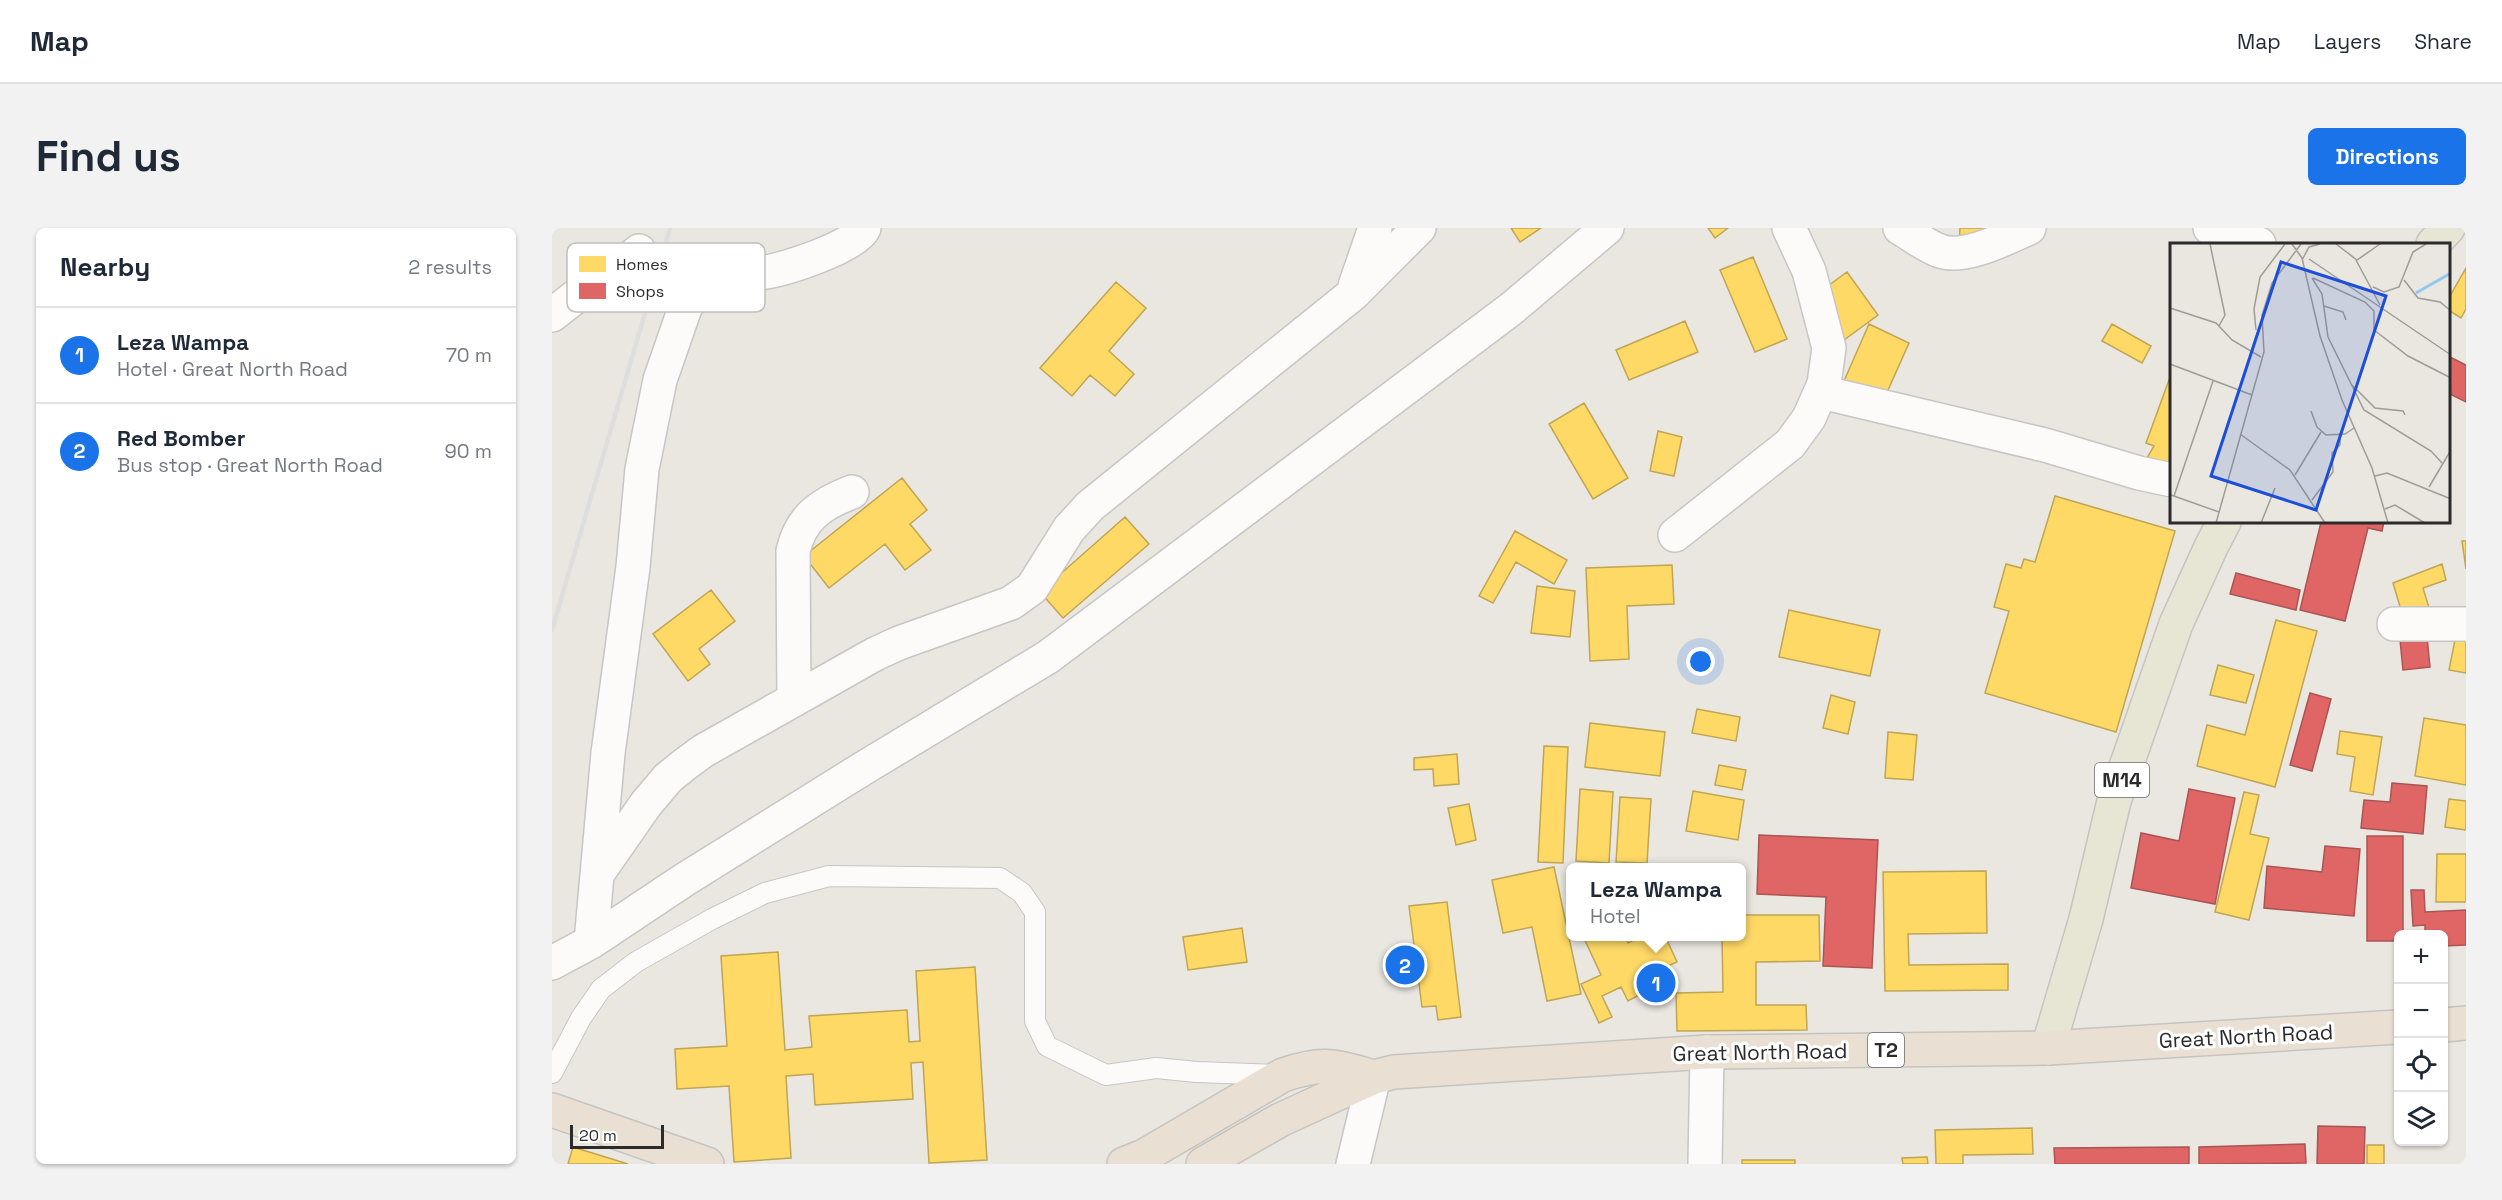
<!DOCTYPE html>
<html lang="en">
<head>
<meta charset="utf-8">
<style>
	:root { --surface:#fff; --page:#f2f2f3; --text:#1f2937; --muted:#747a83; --line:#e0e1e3; --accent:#1a73e8 }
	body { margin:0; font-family:"Space Grotesk",sans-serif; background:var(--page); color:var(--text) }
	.controls { position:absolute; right:18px; bottom:18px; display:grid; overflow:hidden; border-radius:9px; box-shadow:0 2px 4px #0004 }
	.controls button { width:54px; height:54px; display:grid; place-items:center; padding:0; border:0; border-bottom:2px solid var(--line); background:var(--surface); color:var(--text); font:30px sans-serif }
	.scale { position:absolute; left:18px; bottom:15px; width:94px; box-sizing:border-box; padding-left:6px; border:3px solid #2b2b2b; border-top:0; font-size:16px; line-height:21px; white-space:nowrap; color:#2b2b2b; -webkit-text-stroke:4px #fff; paint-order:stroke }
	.you { position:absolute; left:1149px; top:434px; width:21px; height:21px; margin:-15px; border:4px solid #fff; border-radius:50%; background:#1a73e8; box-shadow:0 0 0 9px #1a73e833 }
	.badge { display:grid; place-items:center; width:39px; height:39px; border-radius:50%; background:var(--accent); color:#fff; font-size:20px; font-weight:700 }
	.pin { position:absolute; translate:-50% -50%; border:3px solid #fff; box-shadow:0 2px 6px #0006 }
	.popup { position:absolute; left:1014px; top:635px; width:180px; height:78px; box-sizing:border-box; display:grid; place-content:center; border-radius:9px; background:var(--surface); filter:drop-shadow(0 2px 4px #0005); font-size:20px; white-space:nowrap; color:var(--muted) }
	.popup b { font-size:22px; color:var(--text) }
	.popup::after { content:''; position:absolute; left:50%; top:100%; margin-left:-12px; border:12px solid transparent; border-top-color:var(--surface) }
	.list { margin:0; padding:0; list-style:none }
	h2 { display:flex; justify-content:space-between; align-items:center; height:78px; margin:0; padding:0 24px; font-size:26px }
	h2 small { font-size:20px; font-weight:400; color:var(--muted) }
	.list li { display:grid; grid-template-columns:39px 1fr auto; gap:18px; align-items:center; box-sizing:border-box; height:96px; padding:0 24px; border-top:2px solid var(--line) }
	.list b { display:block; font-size:22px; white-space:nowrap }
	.list p { margin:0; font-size:20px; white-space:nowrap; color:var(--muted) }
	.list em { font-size:20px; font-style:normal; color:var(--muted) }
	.icon { flex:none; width:33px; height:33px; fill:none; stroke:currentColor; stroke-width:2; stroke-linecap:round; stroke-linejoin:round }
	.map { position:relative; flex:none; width:1914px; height:936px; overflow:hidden; border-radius:9px }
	header { display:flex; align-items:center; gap:36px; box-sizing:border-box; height:84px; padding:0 30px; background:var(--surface); border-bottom:2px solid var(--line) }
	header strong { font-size:28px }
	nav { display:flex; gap:33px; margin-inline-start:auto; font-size:21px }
	.intro { display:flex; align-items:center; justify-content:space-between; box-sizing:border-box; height:144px; padding:0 36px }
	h1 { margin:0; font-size:42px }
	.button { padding:15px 27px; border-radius:9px; background:var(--accent); color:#fff; font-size:21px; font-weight:700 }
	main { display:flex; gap:36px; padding:0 36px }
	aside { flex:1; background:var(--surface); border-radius:9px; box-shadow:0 2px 4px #0004 }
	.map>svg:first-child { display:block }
	.homes { fill:#ffd966; stroke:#bfa554; stroke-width:1.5 }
	.shops { fill:#e06666; stroke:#aa5454; stroke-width:1.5 }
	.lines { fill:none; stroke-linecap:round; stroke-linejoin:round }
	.lane-casing { stroke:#c7c6c5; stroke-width:22 }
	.street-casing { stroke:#c7c6c5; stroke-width:36 }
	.primary-casing { stroke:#c5c4c1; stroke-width:36 }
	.highway-casing { stroke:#c5c4c1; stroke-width:36 }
	.lane { stroke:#fcfbfa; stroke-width:20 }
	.street { stroke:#fcfbfa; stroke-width:33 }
	.primary { stroke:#e7e5d3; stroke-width:33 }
	.highway { stroke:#e9e0d3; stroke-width:33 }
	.rail { stroke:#dededf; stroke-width:4.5 }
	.labels { text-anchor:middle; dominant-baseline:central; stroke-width:6; stroke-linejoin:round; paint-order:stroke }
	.shield { fill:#fff; stroke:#6b6b6b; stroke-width:1.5 }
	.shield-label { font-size:20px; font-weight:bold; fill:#2b2b2b }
	.street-label { font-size:21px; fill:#2b2b2b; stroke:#fff }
	.inset-river { fill:none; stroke:#91c8ee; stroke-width:3 }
	.inset-road { fill:none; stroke:#9e9c98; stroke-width:1.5 }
	.view { fill:#1d4ed8; fill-opacity:0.15; stroke:#1d4ed8; stroke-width:3 }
	.inset-edge { fill:none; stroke:#2b2b2b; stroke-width:3 }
	.key { fill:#fff; stroke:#bfbfbf; stroke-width:1.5 }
	.key-label { font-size:16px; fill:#2b2b2b }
</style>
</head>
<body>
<header>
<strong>Map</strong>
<nav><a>Map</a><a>Layers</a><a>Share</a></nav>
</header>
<div class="intro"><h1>Find us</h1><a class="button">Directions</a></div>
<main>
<aside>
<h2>Nearby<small>2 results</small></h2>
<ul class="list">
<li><span class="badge">1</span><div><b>Leza Wampa</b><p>Hotel · Great North Road</p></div><em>70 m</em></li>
<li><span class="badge">2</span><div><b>Red Bomber</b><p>Bus stop · Great North Road</p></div><em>90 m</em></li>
</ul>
</aside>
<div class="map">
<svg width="1914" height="936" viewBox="0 0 1914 936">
	<rect width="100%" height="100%" fill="#eae7e0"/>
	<path class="homes" d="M959,0H989L968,14Z
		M1156,0H1176L1163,10Z
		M1408,0H1446L1407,15Z
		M1201,29L1235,111L1203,124L1168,42Z
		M1914,40V81L1909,90L1898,83V68Z
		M1295,44L1326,87L1292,112L1261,69Z
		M564,54L594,80L557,123L582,146L563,168L538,147L520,168L488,140Z
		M1133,93L1146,124L1077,152L1064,122Z
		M1317,96L1357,115L1328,180L1288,162Z
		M1560,96L1599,118L1590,135L1550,113Z
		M1617,152L1620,153V239L1595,230L1602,218L1594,215Z
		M1032,175L1076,250L1041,271L997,196Z
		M1106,203L1130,209L1122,248L1098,243Z
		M350,250L375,282L358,296L379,322L353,342L333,316L277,360L252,328Z
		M1503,268L1623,303L1564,504L1433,465L1457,383L1442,379L1454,336L1469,340L1472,331L1483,334Z
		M573,289L597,316L511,390L488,364Z
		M963,303L1015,332L1002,356L964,334L941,375L927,368Z
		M1910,313H1914V341Z
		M1890,336L1894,352L1871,360L1878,383L1852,392L1841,355Z
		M1120,337L1122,376L1075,378L1077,431L1038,433L1034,340Z
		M985,358L1023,363L1018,409L979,405Z
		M159,362L183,393L147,421L158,436L136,453L101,406Z
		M1237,382L1328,402L1318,448L1227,429Z
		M1724,392L1765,403L1723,559L1645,538L1655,497L1693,507Z
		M1904,407L1914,409V445L1897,442Z
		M1666,437L1702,447L1694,475L1658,467Z
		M1279,467L1303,474L1296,506L1271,500Z
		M1145,481L1188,489L1184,513L1140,505Z
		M1872,490L1914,497V557L1863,548Z
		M1038,495L1113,504L1108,548L1033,539Z
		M1788,503L1830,509L1821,567L1798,563L1803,529L1785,526Z
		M1336,504L1365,507L1361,552L1333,550Z
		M992,518L1016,519L1011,635L986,634Z
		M905,526L907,556L882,558L881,541L862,542V530Z
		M1167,537L1194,542L1190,562L1163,557Z
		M1028,561L1061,564L1057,635L1024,633Z
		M1141,563L1192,572L1186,612L1134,603Z
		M1692,564L1707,567L1698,606L1717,610L1697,692L1663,684Z
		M1068,569L1099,571L1095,635L1064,634Z
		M1897,571L1914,573V602L1893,599Z
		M917,576L924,612L904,617L896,580Z
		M1885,626H1914V674H1884Z
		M1002,639L1029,766L995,773L980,699L951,705L940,652Z
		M1434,643L1435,705L1356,706L1357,737L1456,736V762L1333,763L1331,644Z
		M895,674L909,789L886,792L884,778L870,779L857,678Z
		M1190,687H1267L1268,733L1204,734V777H1254L1255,802L1125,803L1124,765L1171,764L1170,708H1190Z
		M690,700L695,734L636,742L631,709Z
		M1031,708H1073L1076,715L1090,708H1113L1125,734L1083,753L1089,766L1076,773L1069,759L1050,768L1060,789L1047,795L1029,756L1049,747Z
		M226,724L233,822L260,819L257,788L355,782L357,814L368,813L364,743L423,739L435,932L377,935L371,834L359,835L361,871L263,877L261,846L234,848L239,930L182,934L177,858L125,861L123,821L175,818L169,728Z
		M1480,900L1481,926L1411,927V936H1384L1383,902Z
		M1815,917H1832V936H1815Z
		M21,919L76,936H16Z
		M1375,929L1376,936H1351L1350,930Z
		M1190,932H1243V936H1190Z"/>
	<path class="shops" d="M1898,129L1914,137V174L1898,166Z
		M1769,294H1832L1830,303L1816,300L1793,393L1748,382Z
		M1684,345L1748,362L1744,382L1678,366Z
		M1875,409L1878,439L1851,442L1848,412Z
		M1758,465L1779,471L1760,543L1738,537Z
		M1840,555L1875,558L1871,606L1809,600L1812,572L1838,574Z
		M1637,561L1683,570L1663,676L1579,660L1589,605L1627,613Z
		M1207,607L1326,612L1320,740L1271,738L1274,669L1205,666Z
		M1815,608H1851V706H1846V713H1815Z
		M1773,618L1808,621L1802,688L1712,680L1715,638L1770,644Z
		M1859,662H1872L1873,684L1914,682V717L1892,718V706H1873V697L1861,698Z
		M1766,898L1813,899L1812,936H1765Z
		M1753,916L1754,935L1647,936V919Z
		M1637,919V936H1503L1502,920Z"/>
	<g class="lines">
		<defs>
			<path id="lane" d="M0,845L29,790L49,761L84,734L160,691L213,665L277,648L448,650L470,665L483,684V793L495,818L554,847L604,840L645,844L727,847"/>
			<path id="street" d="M1348,0C1360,7 1374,18 1388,23C1413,32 1454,10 1477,0
				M1658,0L1707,16
				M803,58L823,0
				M0,87L32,62L55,50L87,23
				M1269,164L1493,217L1587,245L1620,252
				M1123,307L1238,216L1257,190L1272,156L1277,120L1257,43L1237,0
				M1842,396H1914
				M242,472L241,323C249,289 269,276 300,264
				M46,645L94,576L116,550L132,537L151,523L323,426L347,415L459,375L480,360L517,301L538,278L801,66L867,0
				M39,714L56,525L81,339L90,241L108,152L133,80C150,48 183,49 214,44C234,41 305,18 312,0
				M0,735L39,714L132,652L315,538L496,429L959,81L1055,0
				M801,936L822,849
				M1153,936L1155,824"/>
			<path id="primary" d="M1881,16L1896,0
				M1496,820L1534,691L1562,573L1624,396L1659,319L1672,294"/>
			<path id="highway" d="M1892,797L1914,795
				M0,882L155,936
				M572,936L592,928L731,847C772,833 782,838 822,849
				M651,936L728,892L822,849L842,844L1155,824L1496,820L1846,799"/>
		</defs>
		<use href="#lane" class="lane-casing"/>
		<use href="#street" class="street-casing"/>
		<use href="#primary" class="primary-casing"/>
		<use href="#highway" class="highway-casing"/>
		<use href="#lane" class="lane"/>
		<use href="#street" class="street"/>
		<use href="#primary" class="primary"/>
		<use href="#highway" class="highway"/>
		<path class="rail" d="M0,402L118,0"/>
	</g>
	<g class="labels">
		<g class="shield">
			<rect x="1543" y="535" width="54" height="34" rx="4.5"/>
			<rect x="1316" y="805" width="36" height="34" rx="4.5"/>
		</g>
		<g class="shield-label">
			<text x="1570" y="552">M14</text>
			<text x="1334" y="822">T2</text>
		</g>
		<g class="street-label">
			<text transform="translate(1694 808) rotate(-3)">Great North Road</text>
			<text transform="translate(1208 824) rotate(-1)">Great North Road</text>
		</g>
	</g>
	<g transform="translate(1618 15)">
		<rect width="280" height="280" fill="#eae7e0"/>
		<path class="inset-river" d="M246,50L281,30"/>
		<path class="inset-road" d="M40,1L55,72L49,83M122,1L132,15L150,93L172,157L202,225L218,280M166,1L187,17L210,1M139,16L281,112M132,17L139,4L150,1M186,17L210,62M142,35L152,51L158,94L194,167L261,208L272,220M143,35L195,59L204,68V87L238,113L281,135M234,37L248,55L270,59L281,68M203,44L214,49L229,44L243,9L256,1M154,63L173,69L176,77M0,65L46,80L62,97L91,114M86,87L84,66L90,34L115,1M0,121L82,152M182,142L205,165L233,168L235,172M141,168L147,184L156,192L175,191L184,185M70,191L120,227L155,280M125,232L151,189M205,233L217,230L281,256M259,244L281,207M1,252L49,269M4,253L43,138M142,257L163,229L162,210L170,202V192M215,266L225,262L255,280M46,280L94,109L92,72L102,40L131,1M91,280L105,245"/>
		<path class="view" d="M111,19L216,53L146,267L41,233Z"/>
		<rect width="280" height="280" class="inset-edge"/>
	</g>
	<rect x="15" y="15" width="198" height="69" rx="9" class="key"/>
	<rect x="27" y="28" width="27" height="16" fill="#ffd966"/>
	<rect x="27" y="55" width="27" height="16" fill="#e06666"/>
	<g class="key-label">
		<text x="64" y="42">Homes</text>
		<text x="64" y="69">Shops</text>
	</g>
</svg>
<div class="controls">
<button>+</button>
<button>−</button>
<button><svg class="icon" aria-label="locate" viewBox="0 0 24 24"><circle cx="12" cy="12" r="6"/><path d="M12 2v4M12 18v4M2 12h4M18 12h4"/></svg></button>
<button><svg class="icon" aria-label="layers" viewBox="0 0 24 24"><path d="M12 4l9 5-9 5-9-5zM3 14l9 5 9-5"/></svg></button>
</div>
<div class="scale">20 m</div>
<div class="you"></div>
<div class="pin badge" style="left:1104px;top:755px">1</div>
<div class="popup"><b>Leza Wampa</b>Hotel</div>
<div class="pin badge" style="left:853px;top:737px">2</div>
</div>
</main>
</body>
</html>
